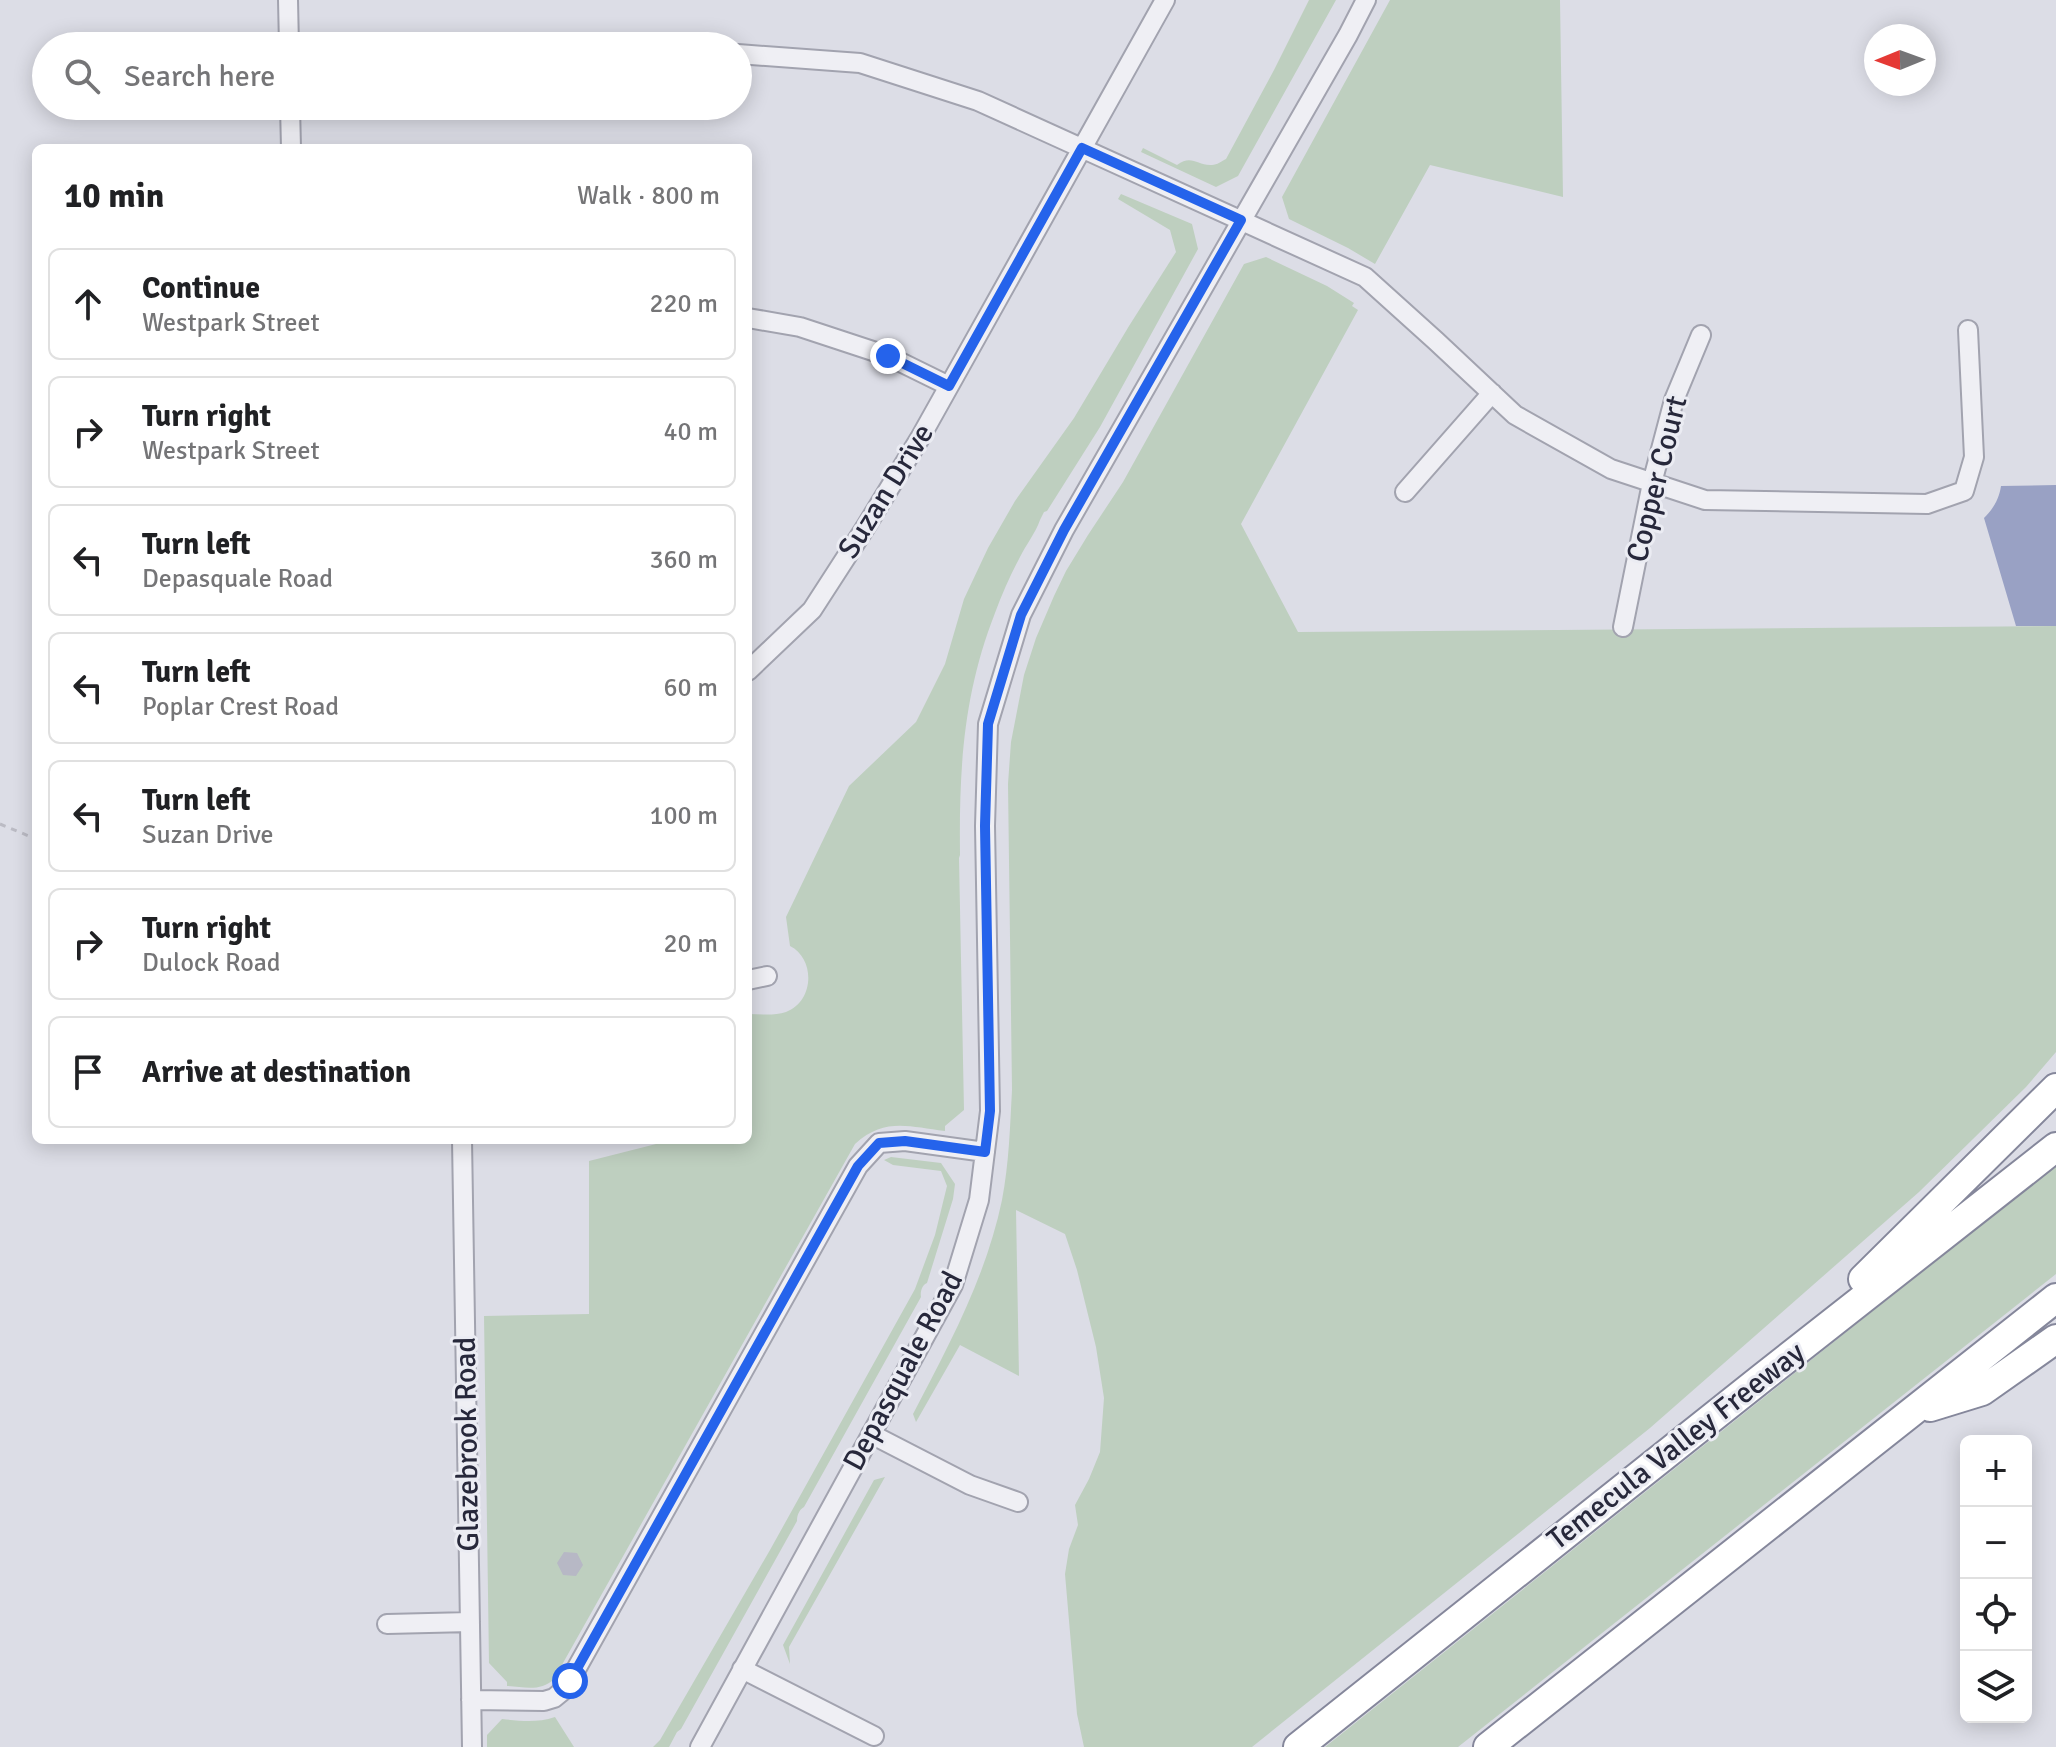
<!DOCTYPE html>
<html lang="en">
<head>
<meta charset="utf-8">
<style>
	:root { --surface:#fff; --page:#f6f6f6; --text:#202124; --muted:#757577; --line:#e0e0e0 }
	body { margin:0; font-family:Signika,sans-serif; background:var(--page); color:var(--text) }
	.controls { position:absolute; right:24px; bottom:24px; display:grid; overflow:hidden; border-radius:12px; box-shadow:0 4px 20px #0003 }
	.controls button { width:72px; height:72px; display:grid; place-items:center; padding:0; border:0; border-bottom:2px solid var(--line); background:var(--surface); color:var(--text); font:40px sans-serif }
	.compass { position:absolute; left:1864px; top:24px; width:72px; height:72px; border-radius:50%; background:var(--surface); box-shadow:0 4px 20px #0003; rotate:269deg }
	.stop { position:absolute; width:24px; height:24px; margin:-18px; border:6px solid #2563eb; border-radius:50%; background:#fff }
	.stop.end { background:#2563eb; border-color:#fff; box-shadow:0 2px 8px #0008 }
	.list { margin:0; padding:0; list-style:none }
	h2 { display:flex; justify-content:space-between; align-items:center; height:104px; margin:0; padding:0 32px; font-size:34px }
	h2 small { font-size:26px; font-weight:400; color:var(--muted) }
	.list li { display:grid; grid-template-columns:52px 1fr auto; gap:24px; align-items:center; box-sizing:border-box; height:112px; margin:0 16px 16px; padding:0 16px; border:2px solid var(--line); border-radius:12px }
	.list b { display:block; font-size:30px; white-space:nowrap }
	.list p { margin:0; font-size:26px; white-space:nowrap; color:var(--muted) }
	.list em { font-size:26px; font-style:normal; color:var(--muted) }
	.icon { flex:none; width:44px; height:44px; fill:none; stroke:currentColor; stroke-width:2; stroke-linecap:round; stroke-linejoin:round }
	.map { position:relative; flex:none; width:2056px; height:1747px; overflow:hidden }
	.search { position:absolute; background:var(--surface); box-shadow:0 4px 20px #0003; left:32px; top:32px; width:720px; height:88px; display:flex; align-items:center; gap:20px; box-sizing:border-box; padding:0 28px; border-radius:44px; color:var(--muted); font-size:30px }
	.panel { position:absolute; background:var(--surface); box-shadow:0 4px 20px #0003; left:32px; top:144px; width:720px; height:1000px; border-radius:12px }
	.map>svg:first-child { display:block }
	.green { fill:#becfbf }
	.water { fill:#99a1c4 }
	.building { fill:#b7b8c5 }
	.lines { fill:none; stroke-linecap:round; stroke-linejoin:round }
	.minor-casing { stroke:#a2a3af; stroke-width:22 }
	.highway-casing { stroke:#85879b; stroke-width:32 }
	.path { stroke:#bbbbc4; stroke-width:3; stroke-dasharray:6 6; stroke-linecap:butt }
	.minor { stroke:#efeff4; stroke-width:18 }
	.highway { stroke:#fff; stroke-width:28 }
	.route { stroke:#2563eb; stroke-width:10 }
	.labels { text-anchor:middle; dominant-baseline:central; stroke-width:6; stroke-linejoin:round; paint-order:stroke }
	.street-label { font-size:30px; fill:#27283b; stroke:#ebecf3 }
</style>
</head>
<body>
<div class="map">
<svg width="2056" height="1747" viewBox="0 0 2056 1747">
	<rect width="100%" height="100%" fill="#dcdde6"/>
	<path class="green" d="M1309,0H1336L1238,176L1216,187L1141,152L1143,148L1177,165C1192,154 1197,166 1212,165C1217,165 1222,161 1226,159L1274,70Z
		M1390,0H1560L1563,197L1430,165L1375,264L1348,248L1289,219L1282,197Z
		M1121,194L1192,224L1198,249L1100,427L1047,511L1044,512L1040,520C1036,532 1026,545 1020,557C1010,576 1002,594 995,613C963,695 959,769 960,855L959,858L964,1110L945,1126V1131C909,1127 885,1117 855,1144L554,1679C541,1692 524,1687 507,1686V1682L489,1663L484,1316L589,1314V1161L664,1142L665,1140H748V1014C760,1014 774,1016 786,1012C814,1002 816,959 790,946L786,917L849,786L916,722L945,664L964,599L988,548L1015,501L1074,418L1129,326L1176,252L1170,230L1118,199Z
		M1266,257L1327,286L1354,303L1352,306L1358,310L1241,524L1298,632L2056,626V1052L2026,1087L1919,1192L1650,1428L1252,1747H1084L1077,1714L1065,1574L1069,1549L1078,1525L1075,1505L1089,1479L1100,1452L1104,1398L1096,1347L1077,1270L1065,1234L1016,1210L1019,1376L960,1345L916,1422L913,1414C949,1345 986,1277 1002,1200C1009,1164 1010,1127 1012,1090L1008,784L1011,742L1024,675L1036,638L1054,596L1066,571L1088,535L1123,482L1244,264Z
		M891,1157L941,1163L955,1184L953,1199L927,1283C922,1285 920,1292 921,1297L804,1507C799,1510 797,1515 797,1521L681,1729L677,1732L669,1747H653L660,1740L770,1550L915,1289L935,1235L947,1186L941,1171L893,1165L884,1160Z
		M2056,1165V1274L1458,1747H1325Z
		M885,1477L789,1647L790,1664L783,1645L874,1480Z
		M555,1717L574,1747H487V1735L502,1719C521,1721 537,1723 555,1717Z"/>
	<path class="water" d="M2056,485V626H2016L1984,518C1994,508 1999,499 2001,486Z"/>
	<path class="building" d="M564,1552L577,1553L583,1565L576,1576L563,1575L557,1563Z"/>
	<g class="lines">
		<defs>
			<path id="minor" d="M288,0L289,46
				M738,54L860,63L978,101L1365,277L1436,341L1515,415L1611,469L1705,500L1927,504L1964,491L1974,457L1968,330
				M290,106L291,148
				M748,318L800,327L888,356L949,386
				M1405,492L1492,393
				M1623,627L1652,483L1674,400L1701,335
				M748,671L812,610L865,528L920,438L1165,0
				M748,980L767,976
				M462,1140L472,1747
				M871,1434L970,1485L1018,1502
				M387,1624L470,1622
				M742,1669L874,1736
				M471,1700L544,1701L554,1698L565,1689L858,1166L879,1143L905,1141L985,1152
				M700,1747L953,1285L979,1200L990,1111L985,826L988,724L1021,615L1064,530L1348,35L1366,0"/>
			<path id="highway" d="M1863,1279L2056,1088
				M1930,1407L1982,1391L2056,1339
				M1298,1747L1762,1378L2056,1147
				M1488,1747L2056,1298"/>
		</defs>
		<use href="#minor" class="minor-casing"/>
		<use href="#highway" class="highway-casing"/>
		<path class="path" d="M0,824L36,839"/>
		<use href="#minor" class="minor"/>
		<use href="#highway" class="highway"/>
	</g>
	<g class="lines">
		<path class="route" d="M570,1681L858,1166L879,1143L905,1141L985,1152L990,1111L985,826L988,724L1021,615L1064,530L1241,220L1082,148L949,386L888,356"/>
	</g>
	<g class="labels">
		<g class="street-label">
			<text transform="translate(1657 479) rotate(-76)">Copper Court</text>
			<text transform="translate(886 491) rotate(-58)">Suzan Drive</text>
			<text transform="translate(903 1371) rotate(-62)">Depasquale Road</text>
			<text transform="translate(467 1444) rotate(-91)">Glazebrook Road</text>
			<text transform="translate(1676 1446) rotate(-38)">Temecula Valley Freeway</text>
		</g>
	</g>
</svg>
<div class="controls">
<button>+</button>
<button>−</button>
<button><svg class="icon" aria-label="locate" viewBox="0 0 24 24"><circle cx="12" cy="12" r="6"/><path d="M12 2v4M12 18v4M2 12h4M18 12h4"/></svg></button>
<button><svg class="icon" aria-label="layers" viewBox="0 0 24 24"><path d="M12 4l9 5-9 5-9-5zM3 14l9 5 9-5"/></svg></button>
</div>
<svg class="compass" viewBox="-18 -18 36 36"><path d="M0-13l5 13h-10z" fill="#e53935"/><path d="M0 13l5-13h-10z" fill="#757577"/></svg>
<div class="stop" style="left:570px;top:1681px"></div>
<div class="stop end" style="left:888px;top:356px"></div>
<div class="search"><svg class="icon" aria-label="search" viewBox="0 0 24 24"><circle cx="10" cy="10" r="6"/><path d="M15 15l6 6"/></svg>Search here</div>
<section class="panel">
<h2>10 min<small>Walk · 800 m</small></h2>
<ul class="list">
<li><svg class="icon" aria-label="ahead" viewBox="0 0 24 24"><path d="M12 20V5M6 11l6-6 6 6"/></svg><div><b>Continue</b><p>Westpark Street</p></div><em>220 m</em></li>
<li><svg class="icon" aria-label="right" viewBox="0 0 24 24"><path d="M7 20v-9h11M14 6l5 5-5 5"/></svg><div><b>Turn right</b><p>Westpark Street</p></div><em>40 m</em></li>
<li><svg class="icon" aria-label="left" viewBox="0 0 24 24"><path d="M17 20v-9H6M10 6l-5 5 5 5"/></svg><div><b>Turn left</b><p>Depasquale Road</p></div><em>360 m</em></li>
<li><svg class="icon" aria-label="left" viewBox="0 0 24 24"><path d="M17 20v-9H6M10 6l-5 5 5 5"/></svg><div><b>Turn left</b><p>Poplar Crest Road</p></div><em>60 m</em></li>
<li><svg class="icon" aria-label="left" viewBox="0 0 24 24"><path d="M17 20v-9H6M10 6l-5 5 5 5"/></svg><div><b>Turn left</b><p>Suzan Drive</p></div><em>100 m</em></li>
<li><svg class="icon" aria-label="right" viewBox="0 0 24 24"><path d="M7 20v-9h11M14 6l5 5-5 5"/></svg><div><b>Turn right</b><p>Dulock Road</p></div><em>20 m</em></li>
<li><svg class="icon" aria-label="arrive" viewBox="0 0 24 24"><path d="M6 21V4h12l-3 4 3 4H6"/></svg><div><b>Arrive at destination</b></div></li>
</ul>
</section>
</div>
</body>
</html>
